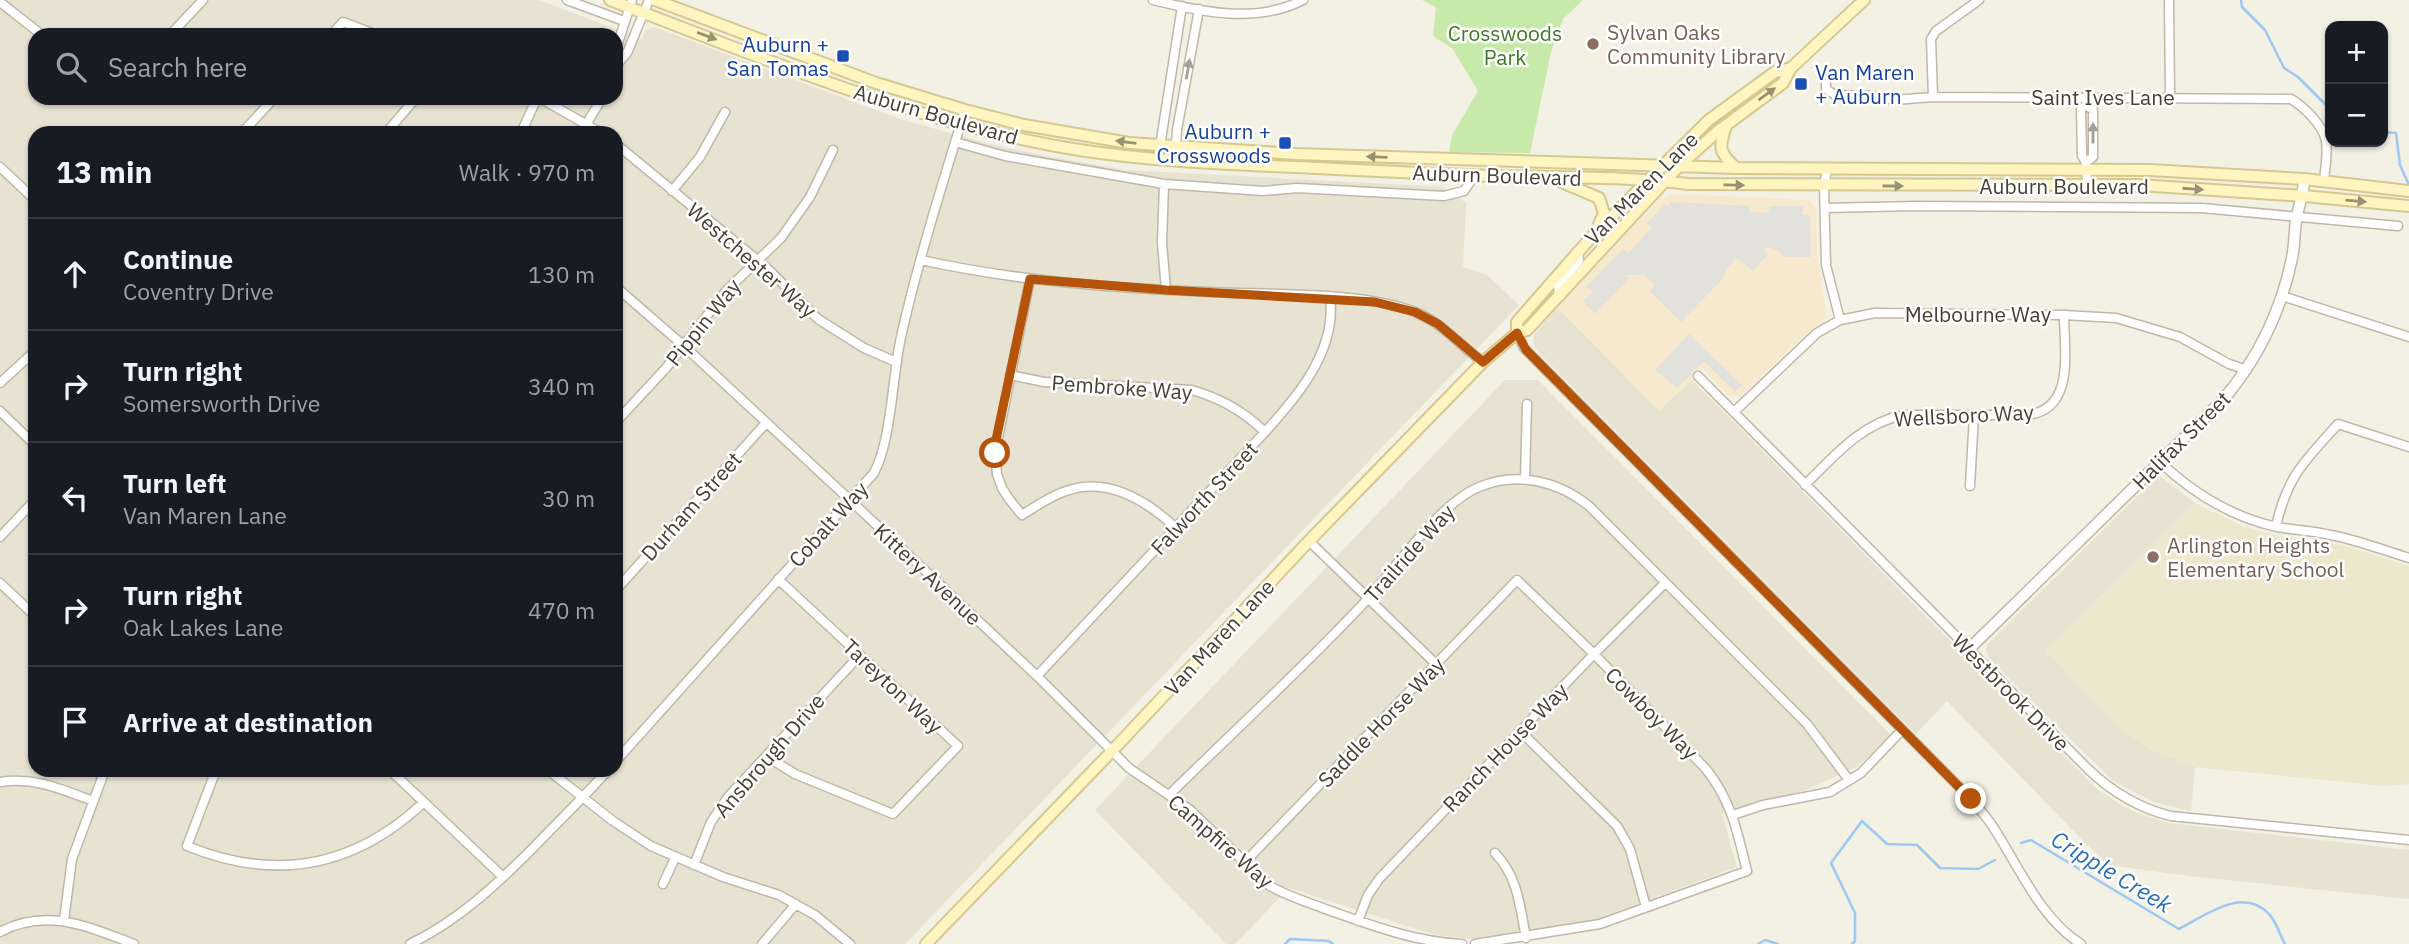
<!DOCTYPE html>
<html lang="en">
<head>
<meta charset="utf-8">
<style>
	:root { --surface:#171b24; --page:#20242c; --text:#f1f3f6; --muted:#9ea1a6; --line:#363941 }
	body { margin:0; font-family:"IBM Plex Sans",sans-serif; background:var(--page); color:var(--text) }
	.controls { position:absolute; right:21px; top:21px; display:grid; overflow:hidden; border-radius:14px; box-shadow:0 2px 5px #0004 }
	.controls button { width:63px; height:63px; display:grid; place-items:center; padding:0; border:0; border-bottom:2px solid var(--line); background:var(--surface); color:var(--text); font:35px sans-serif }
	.stop { position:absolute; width:21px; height:21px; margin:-16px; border:5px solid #b45309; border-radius:50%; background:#fff }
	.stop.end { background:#b45309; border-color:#fff; box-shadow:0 2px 7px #0008 }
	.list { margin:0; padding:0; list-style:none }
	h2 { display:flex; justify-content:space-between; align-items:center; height:91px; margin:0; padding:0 28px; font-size:30px }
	h2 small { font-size:23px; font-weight:400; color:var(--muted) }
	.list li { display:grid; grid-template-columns:46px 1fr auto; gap:21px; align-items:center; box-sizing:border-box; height:112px; padding:0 28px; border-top:2px solid var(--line) }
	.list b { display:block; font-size:26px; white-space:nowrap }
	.list p { margin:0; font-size:23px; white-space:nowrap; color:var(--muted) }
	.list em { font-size:23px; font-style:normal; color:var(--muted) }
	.icon { flex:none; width:38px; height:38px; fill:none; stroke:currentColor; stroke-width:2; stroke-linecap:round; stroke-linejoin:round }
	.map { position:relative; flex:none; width:2409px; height:944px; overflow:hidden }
	.search { position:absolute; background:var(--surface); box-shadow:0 2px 5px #0004; left:28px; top:28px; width:595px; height:77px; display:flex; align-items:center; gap:18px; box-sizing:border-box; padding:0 24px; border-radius:21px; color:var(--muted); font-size:26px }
	.panel { position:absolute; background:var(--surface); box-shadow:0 2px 5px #0004; left:28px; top:126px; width:595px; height:651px; border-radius:21px }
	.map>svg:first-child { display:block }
	.residential { fill:#e7e2d1; fill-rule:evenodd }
	.commercial { fill:#f6e9cd }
	.education { fill:#ede7cd }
	.green { fill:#c7eaaa }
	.parking { fill:#e3e1dc }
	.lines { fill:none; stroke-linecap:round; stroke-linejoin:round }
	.stream { stroke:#9cc8f4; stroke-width:2.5 }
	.minor-casing { stroke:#bfb8a6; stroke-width:11 }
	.tertiary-casing { stroke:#bfb8a6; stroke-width:13 }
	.secondary-casing { stroke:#d5c991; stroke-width:14 }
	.minor { stroke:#fff; stroke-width:8 }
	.tertiary { stroke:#fff; stroke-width:10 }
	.secondary { stroke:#fff5c1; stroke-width:10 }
	.oneway { fill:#999173 }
	.oneway2 { fill:#a2a099 }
	.route { stroke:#b45309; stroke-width:9 }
	.education-dot { fill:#8d6e63; stroke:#fff; stroke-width:2.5 }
	.transit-dot { fill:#1a4fb4; stroke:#fff; stroke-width:2.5 }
	.labels { text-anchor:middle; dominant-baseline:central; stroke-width:5; stroke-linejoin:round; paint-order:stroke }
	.education-label { font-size:21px; fill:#785e54; stroke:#fff; text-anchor:start }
	.park-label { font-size:21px; fill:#3d7924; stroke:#fff }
	.transit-label { font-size:21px; fill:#164399; stroke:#fff; text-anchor:end }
	.street-label { font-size:21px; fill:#454033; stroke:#fff }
	.water-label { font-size:23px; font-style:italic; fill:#286eb6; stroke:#fff }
</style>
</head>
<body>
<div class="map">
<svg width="2409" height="944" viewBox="0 0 2409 944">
	<rect width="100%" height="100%" fill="#f3f0e4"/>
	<path class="residential" d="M0,0H539L642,39L646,30L654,27L900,119L986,143L1051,157L1126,170L1443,187L1466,203L1463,267L1487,275L1519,305L905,944H0ZM35,35H616V98H35ZM35,133H616V770H35Z
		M1557,307L1659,410L1692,380L2097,789L2124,807L2142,815L2169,823L2409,850V899L2189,876L2107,865L1947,701L1916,734L1537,351L1533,344L1534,335Z
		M1505,380H1538L1891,735L1858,766L1806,790L1722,814L1737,867L1595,920L1472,939L1435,935L1289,888L1235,944H1226L1095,810Z
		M2161,477L2195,503L2045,651L2148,748L2195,767L2191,811L2153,802L2112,780L1990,660L1986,651L1988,644L2153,481L2152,479Z"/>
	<path class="commercial" d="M1672,194L1807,200L1812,203L1816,209L1817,253L1827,318L1794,344L1740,396H1729L1703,369L1659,411L1557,307L1660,199Z"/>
	<path class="education" d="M2195,503L2242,526L2271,534L2342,545L2409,566V784L2384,786L2195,767L2148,748L2127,735L2045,651Z"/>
	<path class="green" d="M1422,0H1583L1563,19L1551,52L1530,153L1449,152L1452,135L1478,91L1452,48L1433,36L1436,7Z"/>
	<path class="parking" d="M1669,202L1750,206L1749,212L1768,213L1770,206H1803L1802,215H1810L1811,257H1785L1777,250L1768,247L1763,249L1768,254L1753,271L1737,258L1728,267L1722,280L1681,322L1650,291L1655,285L1645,275H1625L1629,279L1595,314L1583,301L1592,292L1586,287L1623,249L1629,253L1651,228L1647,223L1665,204L1670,208Z
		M1689,334L1742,385L1735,392L1704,361L1677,388L1655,370Z"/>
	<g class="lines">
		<path class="stream" d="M2241,0L2242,7L2265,30L2284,68L2298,77L2330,109
			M2383,132L2396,133L2400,165L2409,185
			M2021,843L2031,840L2179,929C2206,915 2243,886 2269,914C2276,921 2280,935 2285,944
			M1285,944L1290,939L1329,941L1333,944
			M1758,944L1765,940L1778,944
			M1852,944L1855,941V913L1831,863L1862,821L1887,844L1917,845L1940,868L1978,869L1995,860"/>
		<defs>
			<path id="minor" d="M567,0L624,21
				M1153,0C1202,12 1256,24 1303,0
				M2169,0L2170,97
				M0,2L42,35
				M170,35L203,0
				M331,35L343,22L377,35
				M616,49L632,0
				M616,66L627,53L649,0
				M1826,84V89L1835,95L1875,96L1894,100L1933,97L2291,99C2304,107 2323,125 2326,141C2328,154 2325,168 2324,181
				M1933,97L1931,39L1936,31L1979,0
				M2087,97L2086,105L2081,109L2082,156L2086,162L2087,186
				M108,98H109
				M540,98L601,133
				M2086,105L2093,110V157L2086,162
				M587,123L602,98
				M242,133L274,98
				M386,133L416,98
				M521,133L537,98
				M955,142L1005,156L1164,184L1263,191L1297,188L1444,196L1464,191L1474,176
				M616,144L767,268L818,319L864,348L896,362
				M1158,159L1182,6
				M1175,160L1177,130L1199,9
				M0,167L35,200
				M1827,169L1824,186L1826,265L1840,320
				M1164,184L1162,243L1166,290
				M672,191L700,157L725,112
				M1825,208L1916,206L2202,208L2398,226
				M921,260C1016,281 1113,288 1210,292C1270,295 1361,291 1415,312C1443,323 1459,345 1483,362
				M1030,279L995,453L997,474L1002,488L1009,499L1022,515C1037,506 1050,496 1066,491C1108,476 1147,501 1176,528
				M616,287L684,346L851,501L1037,676L1129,768L1189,809L1270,886C1289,897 1310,903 1331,911C1373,926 1416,942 1462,944
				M2282,296L2409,337
				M1517,333L1524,348L1971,799C1979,809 1989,819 1995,830C2020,869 2041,919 2081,944
				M1010,375L1044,382L1192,390C1222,399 1243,411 1265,432
				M1698,376L2088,769C2112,792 2138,808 2171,816L2409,840
				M0,383L35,351
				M0,411L35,445
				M1734,412L1817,333L1840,320L1875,313L2064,315L2116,318L2180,337L2229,364L2247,370
				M616,422L666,368L727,290L781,238L810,197L833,150
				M2160,462C2194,494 2231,517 2277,527C2295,530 2313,531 2331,535C2357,540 2383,550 2409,558
				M1525,479L1527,404
				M1805,485C1834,456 1863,422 1904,415H2026C2076,411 2064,350 2064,315
				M1970,486L1974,415
				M2276,526C2288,475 2304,462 2338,424L2409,447
				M0,537L35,500
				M1309,541L1436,664
				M0,583L35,616
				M616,590L766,423
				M1037,676L1265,432C1298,396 1337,350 1330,297
				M1520,731L1617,826L1630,849L1646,907
				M766,756L795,774L893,814L958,746L778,579
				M616,761L874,473C892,438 892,378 901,337C918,261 942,185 965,110
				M216,770L187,846C275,882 354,868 424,802
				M390,770L503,877
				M548,770L613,821L651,846L723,877L779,895L815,915L850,944
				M0,782C35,777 61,789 93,801
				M1169,795C1233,732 1301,670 1363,604C1395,570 1438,504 1479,487C1517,471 1558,481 1589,506L1807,724L1849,780
				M1733,815L1763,805L1830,792L1861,773L1902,730
				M1495,853C1518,877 1520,906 1526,938
				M1244,863L1517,580L1594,654L1706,769C1732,802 1737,831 1747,871L1600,924L1475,944
				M694,865L711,822L728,797L860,655
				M663,884L675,858
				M64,920L72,859L105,770
				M1358,921L1368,895L1379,879L1594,654L1665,583
				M0,932C47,907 89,927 134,944
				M410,944C459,920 495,886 533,848C558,822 584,797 608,770
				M762,944L796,904"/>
			<path id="tertiary" d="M1560,295L1559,284L1578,260L1577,253
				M1969,649L2222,401C2258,359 2281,312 2292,258C2295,244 2294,229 2297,215C2300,202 2304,193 2304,179"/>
			<path id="secondary" d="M610,0C763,58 917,124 1079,150C1151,161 1223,164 1295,167C1363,170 1431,174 1500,176C1562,178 1626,176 1688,184L2139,185L2304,196L2409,206
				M655,0L876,83L965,110L1024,125L1129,143L1295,154L1736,168L2150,170L2304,179L2409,191
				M1726,126C1719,147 1718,152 1736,168
				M1559,181L1599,198L1604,213L1598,227
				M1517,333V322L1594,234L1709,120L1775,72L1791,68
				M926,944L1112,751L1309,541L1483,362L1517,333L1527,330L1679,166L1718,131L1783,83L1791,68L1864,0"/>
		</defs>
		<use href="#minor" class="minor-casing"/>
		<use href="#tertiary" class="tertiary-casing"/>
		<use href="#secondary" class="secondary-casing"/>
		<use href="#minor" class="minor"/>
		<use href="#tertiary" class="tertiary"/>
		<use href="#secondary" class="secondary"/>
	</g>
	<defs><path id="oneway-solid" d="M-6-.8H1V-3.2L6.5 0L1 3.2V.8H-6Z" transform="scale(1.75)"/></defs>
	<g class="oneway">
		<use href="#oneway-solid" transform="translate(707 36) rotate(20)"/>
		<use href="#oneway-solid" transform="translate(1767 94) rotate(-36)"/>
		<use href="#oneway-solid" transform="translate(1126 142) rotate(-173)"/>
		<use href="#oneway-solid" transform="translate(1377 157) rotate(-178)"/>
		<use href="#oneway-solid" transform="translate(1734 185) rotate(1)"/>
		<use href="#oneway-solid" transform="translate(1893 186)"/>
		<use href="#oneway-solid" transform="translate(2193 189) rotate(4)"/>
		<use href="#oneway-solid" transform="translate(2356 201) rotate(5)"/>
	</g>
	<g class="oneway2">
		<use href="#oneway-solid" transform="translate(1188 69) rotate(-80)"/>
		<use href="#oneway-solid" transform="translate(2093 133) rotate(-90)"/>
	</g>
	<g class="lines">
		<path class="route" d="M995,453L996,440L1030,279L1166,290L1375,302L1415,312L1438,324L1483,362L1517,333L1526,350L1971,799"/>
	</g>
	<g class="education-dot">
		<circle cx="1593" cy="44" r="7"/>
		<circle cx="2153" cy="557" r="7"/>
	</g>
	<g class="transit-dot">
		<rect x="836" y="49" width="14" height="14" rx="3.5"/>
		<rect x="1794" y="77" width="14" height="14" rx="3.5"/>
		<rect x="1278" y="136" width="14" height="14" rx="3.5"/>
	</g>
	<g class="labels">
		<g class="education-label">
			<text x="1607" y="32">Sylvan Oaks<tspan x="1607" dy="24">Community Library</tspan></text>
			<text x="2167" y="545">Arlington Heights<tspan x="2167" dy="24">Elementary School</tspan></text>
		</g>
		<g class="park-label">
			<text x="1505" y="33">Crosswoods<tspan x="1505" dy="24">Park</tspan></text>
		</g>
		<g class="transit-label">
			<text x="829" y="44">Auburn +<tspan x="829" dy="24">San Tomas</tspan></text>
			<text x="1815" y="72" text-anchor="start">Van Maren<tspan x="1815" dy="24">+ Auburn</tspan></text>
			<text x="1271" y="131">Auburn +<tspan x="1271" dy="24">Crosswoods</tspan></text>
		</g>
		<g class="street-label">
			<text x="2103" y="97">Saint Ives Lane</text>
			<text transform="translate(936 114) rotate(16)">Auburn Boulevard</text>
			<text transform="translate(1497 175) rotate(2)">Auburn Boulevard</text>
			<text x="2064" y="186">Auburn Boulevard</text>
			<text transform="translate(1641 188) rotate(-45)">Van Maren Lane</text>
			<text transform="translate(752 260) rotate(41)">Westchester Way</text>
			<text x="1978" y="314">Melbourne Way</text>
			<text transform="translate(703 322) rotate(-51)">Pippin Way</text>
			<text transform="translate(1122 387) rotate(4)">Pembroke Way</text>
			<text transform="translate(1964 415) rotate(-3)">Wellsboro Way</text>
			<text transform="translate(2181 440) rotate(-45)">Halifax Street</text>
			<text transform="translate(1204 498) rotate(-47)">Falworth Street</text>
			<text transform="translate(691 506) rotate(-48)">Durham Street</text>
			<text transform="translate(828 524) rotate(-48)">Cobalt Way</text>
			<text transform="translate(1409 553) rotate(-48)">Trailride Way</text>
			<text transform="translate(928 574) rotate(43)">Kittery Avenue</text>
			<text transform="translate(1219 637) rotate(-47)">Van Maren Lane</text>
			<text transform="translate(893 686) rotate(43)">Tareyton Way</text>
			<text transform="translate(2011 692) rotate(45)">Westbrook Drive</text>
			<text transform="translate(1652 713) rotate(45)">Cowboy Way</text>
			<text transform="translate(1381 722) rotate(-46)">Saddle Horse Way</text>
			<text transform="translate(1505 747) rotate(-46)">Ranch House Way</text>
			<text transform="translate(769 755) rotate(-49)">Ansbrough Drive</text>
			<text transform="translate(1221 841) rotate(41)">Campfire Way</text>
		</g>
		<g class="water-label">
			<text transform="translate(2112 871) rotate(31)">Cripple Creek</text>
		</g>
	</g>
</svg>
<div class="controls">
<button>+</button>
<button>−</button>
</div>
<div class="stop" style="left:995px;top:453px"></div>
<div class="stop end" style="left:1971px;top:799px"></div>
<div class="search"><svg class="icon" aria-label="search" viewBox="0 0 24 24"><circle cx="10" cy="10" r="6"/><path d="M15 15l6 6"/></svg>Search here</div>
<section class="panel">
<h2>13 min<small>Walk · 970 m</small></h2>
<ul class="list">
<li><svg class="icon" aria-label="ahead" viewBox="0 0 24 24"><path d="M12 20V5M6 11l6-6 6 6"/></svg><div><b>Continue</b><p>Coventry Drive</p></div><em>130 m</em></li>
<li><svg class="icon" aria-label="right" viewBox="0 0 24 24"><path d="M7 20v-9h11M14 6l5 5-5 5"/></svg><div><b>Turn right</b><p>Somersworth Drive</p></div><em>340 m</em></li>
<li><svg class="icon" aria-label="left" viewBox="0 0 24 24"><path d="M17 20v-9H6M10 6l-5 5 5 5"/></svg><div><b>Turn left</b><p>Van Maren Lane</p></div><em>30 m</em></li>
<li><svg class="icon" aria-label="right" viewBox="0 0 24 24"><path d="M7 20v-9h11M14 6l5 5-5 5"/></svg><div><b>Turn right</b><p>Oak Lakes Lane</p></div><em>470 m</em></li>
<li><svg class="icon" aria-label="arrive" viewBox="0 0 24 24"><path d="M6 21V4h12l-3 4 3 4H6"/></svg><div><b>Arrive at destination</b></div></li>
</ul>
</section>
</div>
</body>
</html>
